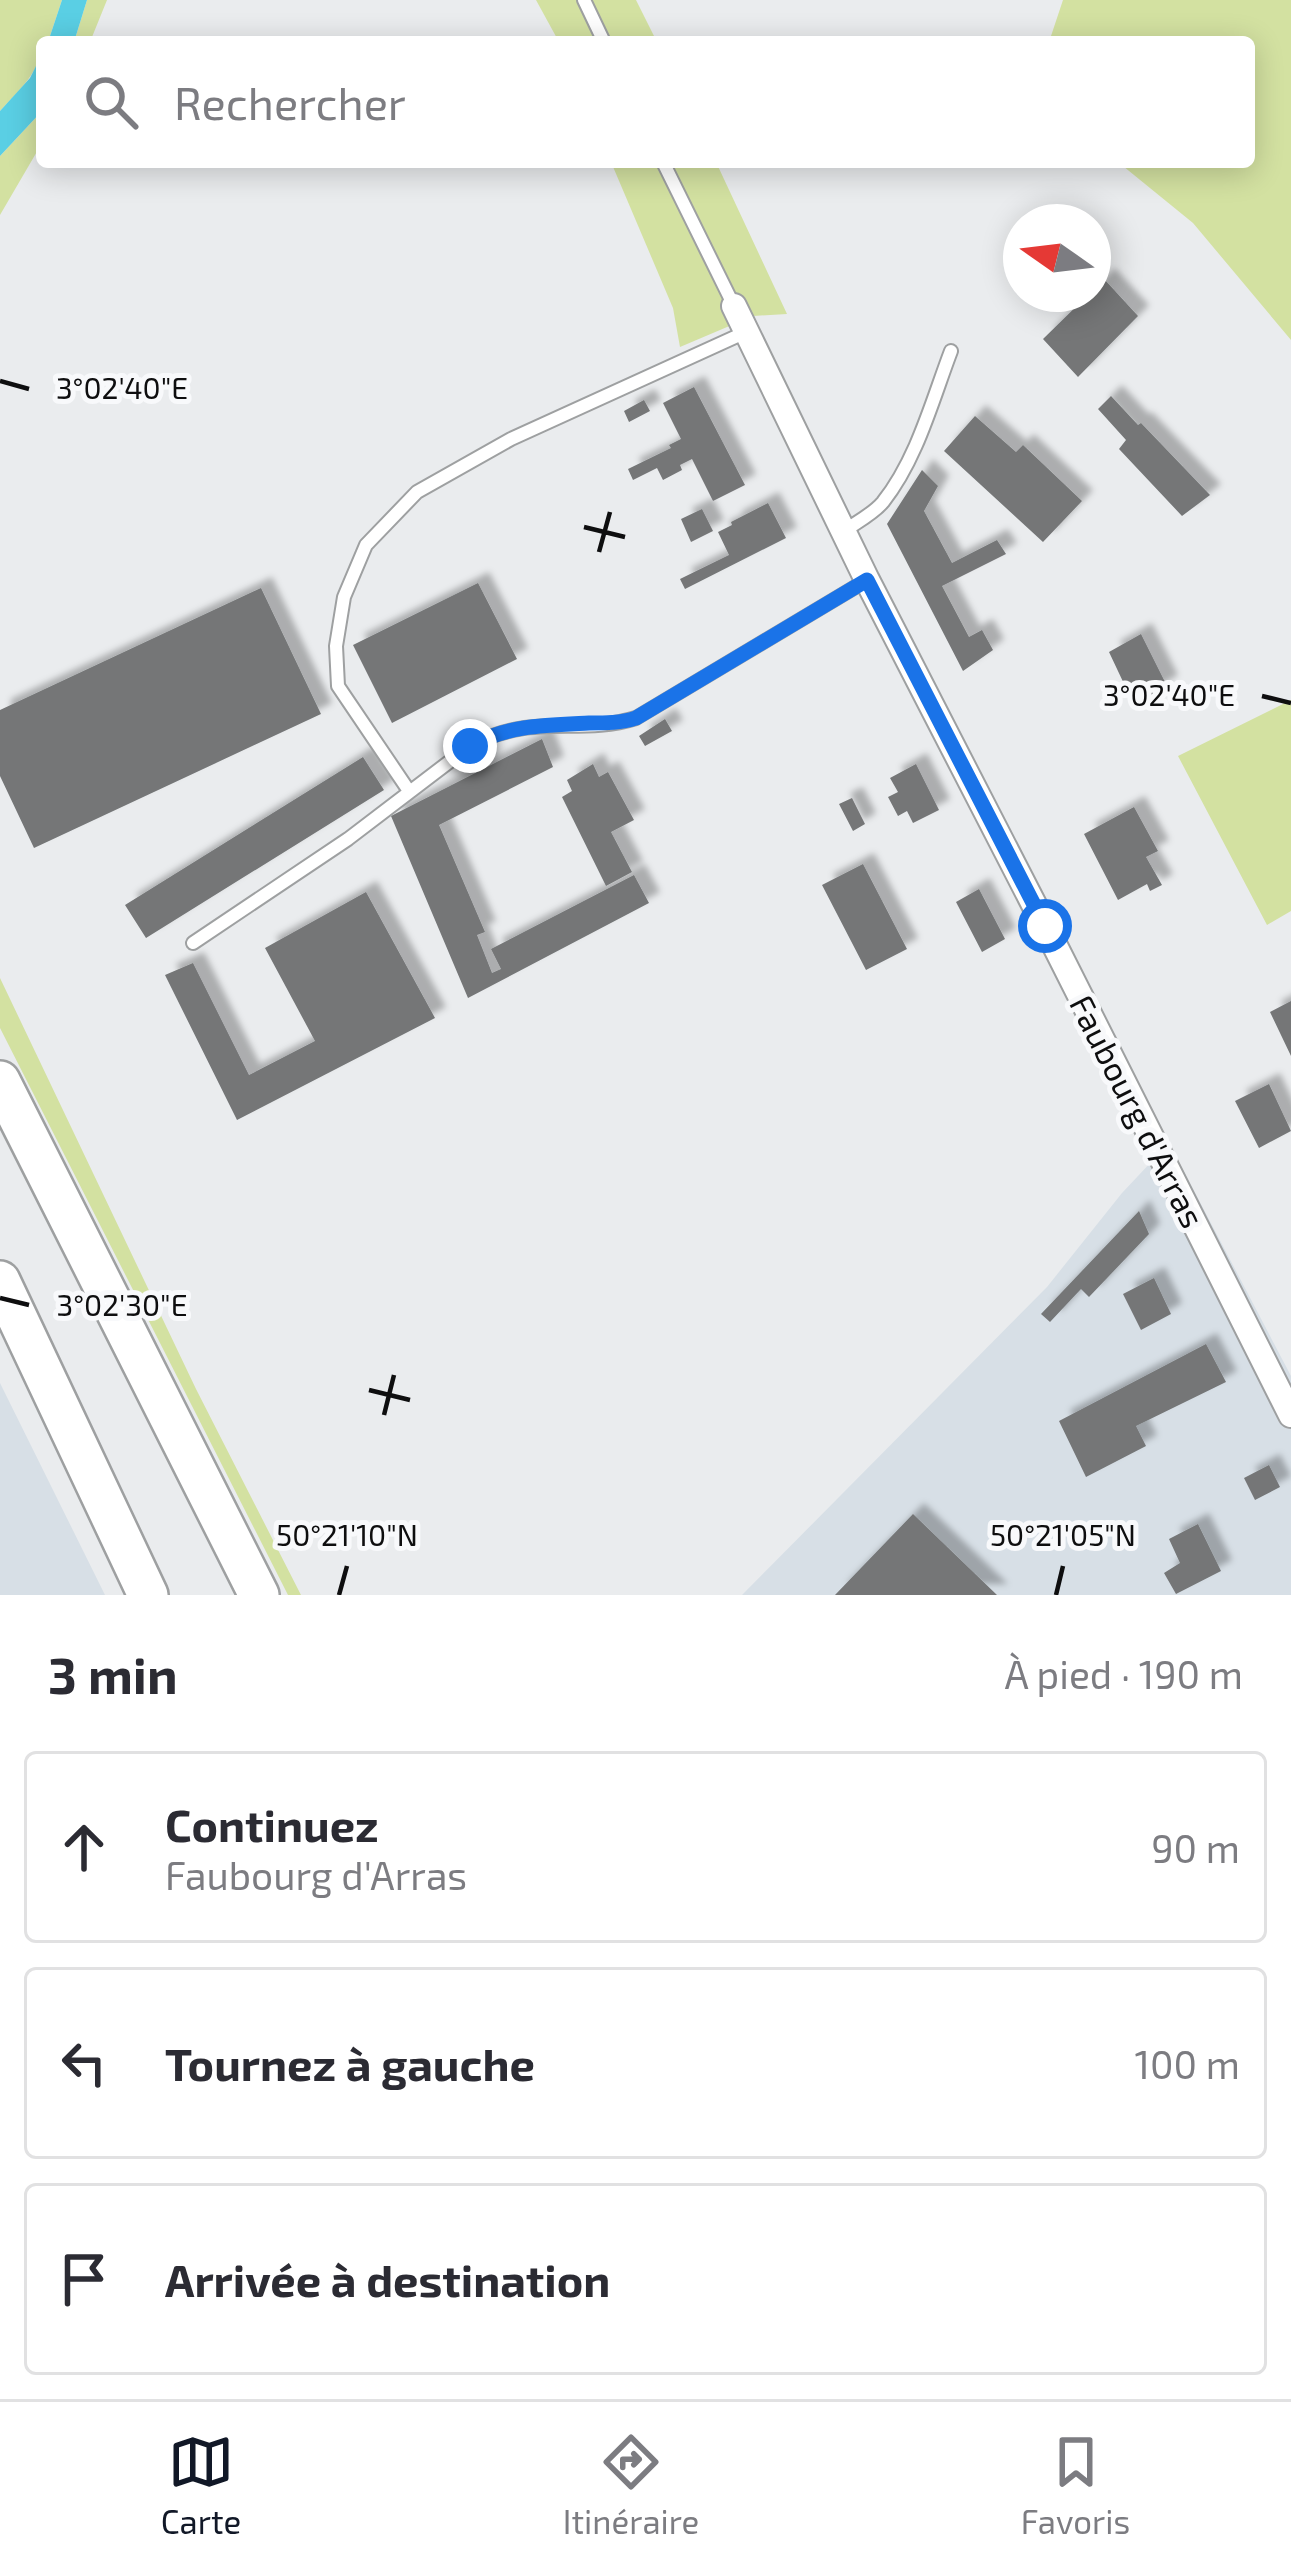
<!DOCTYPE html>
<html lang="fr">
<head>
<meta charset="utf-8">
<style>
	:root { --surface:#fff; --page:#f7f7f7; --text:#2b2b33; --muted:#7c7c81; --line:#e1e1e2; --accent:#111827 }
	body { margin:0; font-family:"Exo 2",sans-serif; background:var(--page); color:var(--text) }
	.compass { position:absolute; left:1003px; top:204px; width:108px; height:108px; border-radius:50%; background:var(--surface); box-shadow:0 6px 30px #0003; rotate:284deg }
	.stop { position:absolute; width:36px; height:36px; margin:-27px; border:9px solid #1a73e8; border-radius:50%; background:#fff }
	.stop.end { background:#1a73e8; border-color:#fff; box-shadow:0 3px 12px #0008 }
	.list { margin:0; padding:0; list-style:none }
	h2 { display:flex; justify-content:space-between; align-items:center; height:156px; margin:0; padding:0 48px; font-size:51px }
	h2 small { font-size:39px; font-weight:400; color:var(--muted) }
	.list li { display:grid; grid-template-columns:78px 1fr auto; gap:36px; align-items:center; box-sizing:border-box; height:192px; margin:0 24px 24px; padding:0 24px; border:3px solid var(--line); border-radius:12px }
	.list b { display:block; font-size:45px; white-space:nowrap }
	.list p { margin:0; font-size:39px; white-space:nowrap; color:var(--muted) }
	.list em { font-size:39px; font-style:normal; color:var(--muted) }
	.icon { flex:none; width:66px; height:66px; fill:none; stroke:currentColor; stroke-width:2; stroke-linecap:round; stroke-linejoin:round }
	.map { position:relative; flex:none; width:1291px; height:1595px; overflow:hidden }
	.search { position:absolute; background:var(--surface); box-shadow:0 6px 30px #0003; left:36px; right:36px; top:36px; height:132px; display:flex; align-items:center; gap:30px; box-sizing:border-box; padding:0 42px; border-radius:12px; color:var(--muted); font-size:45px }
	.sheet { height:804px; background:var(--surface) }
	nav { display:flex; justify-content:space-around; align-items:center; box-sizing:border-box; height:168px; border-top:3px solid var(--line); background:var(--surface); font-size:33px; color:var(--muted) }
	nav a { display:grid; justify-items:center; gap:6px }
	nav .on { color:var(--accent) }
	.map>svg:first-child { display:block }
	.built { fill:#d7dfe6 }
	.green { fill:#d3e1a1 }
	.water { fill:#5acfe4 }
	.building { fill:#747677; filter:url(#shadow) }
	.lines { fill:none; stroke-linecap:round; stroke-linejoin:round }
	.service-casing { stroke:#9ea0a1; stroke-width:16 }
	.minor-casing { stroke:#9ea0a1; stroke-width:28 }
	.primary-casing { stroke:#9ea0a1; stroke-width:44 }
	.service { stroke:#fff; stroke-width:12 }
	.minor { stroke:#fff; stroke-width:24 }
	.primary { stroke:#fff; stroke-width:39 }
	.route { stroke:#1a73e8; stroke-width:15 }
	.ticks { fill:none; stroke:#0e0e0f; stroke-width:4.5 }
	.labels { text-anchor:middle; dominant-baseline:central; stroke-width:10; stroke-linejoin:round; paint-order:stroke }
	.street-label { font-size:33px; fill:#0e0e0f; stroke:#f8f9fb }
	.ticks-label { font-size:30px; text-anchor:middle; fill:#0e0e0f; stroke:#f8f9fb; stroke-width:10; stroke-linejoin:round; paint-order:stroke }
</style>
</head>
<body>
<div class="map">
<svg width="1291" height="1595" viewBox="0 0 1291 1595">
	<defs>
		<filter id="shadow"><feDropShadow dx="11" dy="-11" stdDeviation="3" flood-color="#0004"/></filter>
	</defs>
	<rect width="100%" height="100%" fill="#eaecee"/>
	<path class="built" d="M1169,1143L1291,1376V1595H742L1047,1287L1122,1193Z
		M0,1383L105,1595H0Z"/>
	<path class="green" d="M0,0H62L48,42H42C42,71 18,91 0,111Z
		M87,0H107L90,42H74Z
		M536,0H636L657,42H559Z
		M1063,0H1291V340L1193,223L1118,162H1249V42H1049Z
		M42,111V143L0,215V156Z
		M611,162H716L787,314L753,316L680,347L673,308Z
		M1291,700V911L1267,925L1178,756Z
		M0,978L196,1389L301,1595H288L0,1028Z"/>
	<path class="water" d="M62,0H87L74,42H48Z
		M42,54V111L0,156V111L30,78Z"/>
	<path class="building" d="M1104,279L1138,316L1078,377L1043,339L1089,294H1093V290Z
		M694,387L745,485L713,501L692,459L680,465L682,470L663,480L657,468L633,480L628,469L671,448L669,445L681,439L663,403Z
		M1111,396L1138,425L1141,423L1210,495L1182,516L1119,449L1126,440L1098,409Z
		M644,400L650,411L629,422L624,411Z
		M975,416L1016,452L1023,445L1082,501L1043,542L944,451Z
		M922,470L938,486L924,511L952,563L997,540L1006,554L942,586L969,637L982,630L993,650L963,671L887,524Z
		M768,503L786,538L685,589L680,579L729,555L718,532L732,525L731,522Z
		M702,509L713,531L691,542L681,519Z
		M478,583L517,659L392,723L353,645Z
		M261,588L321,714L34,848L0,776V710Z
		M1141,634L1167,686L1134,705L1109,652Z
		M665,719L672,731L645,746L639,736Z
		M542,739L553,767L439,825L485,932L477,935L492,973L501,969L491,949L634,875L649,903L468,998L391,816Z
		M363,757L384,790L146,938L125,905Z
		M593,764L599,777L608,772L634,820L611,832L632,872L606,886L562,797L572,791L567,780Z
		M916,764L939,810L913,823L907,811L898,816L888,797L898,792L890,778Z
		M852,798L865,824L853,831L839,804Z
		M1134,807L1158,851L1146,857L1162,885L1150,891L1147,884L1118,900L1084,834Z
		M863,864L907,949L866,970L822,885Z
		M979,889L1005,939L982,952L956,902Z
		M366,892L435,1018L237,1120L165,975L193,963L249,1075L315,1041L265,948Z
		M1291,1001V1056L1270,1012Z
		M1269,1084L1291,1131L1259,1148L1235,1101Z
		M1139,1211L1149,1234L1089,1297L1081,1289L1050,1322L1041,1314Z
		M1154,1278L1171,1314L1141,1330L1123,1294Z
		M1206,1344L1226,1382L1136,1426L1146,1446L1086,1477L1059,1421Z
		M1269,1465L1280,1487L1255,1500L1244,1478Z
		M913,1514L997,1595H835Z
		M1198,1524L1221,1571L1176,1594L1164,1573L1180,1563L1169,1539Z"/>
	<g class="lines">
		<defs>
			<path id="service" d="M584,0L604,42
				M663,162L734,306
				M844,531C857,522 873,514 883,502C917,459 932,401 951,351
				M409,791L338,686L336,646L344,597L366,545L417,492L511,439L746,332
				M193,943L348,839L470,746C532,712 578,736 636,718L867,580"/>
			<path id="minor" d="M734,306L867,580L1045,926L1291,1415"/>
			<path id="primary" d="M0,1081L259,1595
				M0,1281L148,1595"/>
		</defs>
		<use href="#service" class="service-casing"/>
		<use href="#minor" class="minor-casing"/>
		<use href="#primary" class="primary-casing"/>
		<use href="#service" class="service"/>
		<use href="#minor" class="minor"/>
		<use href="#primary" class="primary"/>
	</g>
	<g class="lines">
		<path class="route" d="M470,746C508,725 546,725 589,723C605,723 621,723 636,718L867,580L1045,926"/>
	</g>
	<path class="ticks" d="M0,381L29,389M584,527L625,537M599,552L610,512M1262,696L1291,703M0,1298L29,1305M369,1390L410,1400M384,1415L394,1375M339,1595L347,1566M1056,1595L1063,1566"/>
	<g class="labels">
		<g class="street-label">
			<text transform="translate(1138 1111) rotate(63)">Faubourg d'Arras</text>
		</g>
	</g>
	<g class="ticks-label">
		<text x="122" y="399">3°02'40"E</text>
		<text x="1169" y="706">3°02'40"E</text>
		<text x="122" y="1316">3°02'30"E</text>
		<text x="347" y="1546">50°21'10"N</text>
		<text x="1063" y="1546">50°21'05"N</text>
	</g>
</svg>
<svg class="compass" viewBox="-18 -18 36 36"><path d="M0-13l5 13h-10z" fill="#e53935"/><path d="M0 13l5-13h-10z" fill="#7c7c81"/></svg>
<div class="stop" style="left:1045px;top:926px"></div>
<div class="stop end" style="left:470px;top:746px"></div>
<div class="search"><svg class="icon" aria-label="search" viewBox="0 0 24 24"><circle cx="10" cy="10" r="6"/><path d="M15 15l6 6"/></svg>Rechercher</div>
</div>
<section class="sheet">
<h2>3 min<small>À pied · 190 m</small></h2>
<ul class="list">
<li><svg class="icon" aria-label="ahead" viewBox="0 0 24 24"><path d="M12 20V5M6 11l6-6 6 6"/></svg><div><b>Continuez</b><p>Faubourg d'Arras</p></div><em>90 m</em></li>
<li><svg class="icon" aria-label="left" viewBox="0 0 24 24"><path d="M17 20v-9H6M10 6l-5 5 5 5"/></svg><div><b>Tournez à gauche</b></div><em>100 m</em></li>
<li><svg class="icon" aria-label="arrive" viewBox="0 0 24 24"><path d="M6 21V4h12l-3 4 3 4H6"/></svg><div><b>Arrivée à destination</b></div></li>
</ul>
</section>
<nav>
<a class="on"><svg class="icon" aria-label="map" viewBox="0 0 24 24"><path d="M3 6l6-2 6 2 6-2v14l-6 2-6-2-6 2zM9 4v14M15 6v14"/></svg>Carte</a>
<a><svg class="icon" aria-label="directions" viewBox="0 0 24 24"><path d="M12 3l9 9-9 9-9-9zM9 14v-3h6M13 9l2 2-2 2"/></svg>Itinéraire</a>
<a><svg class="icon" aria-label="saved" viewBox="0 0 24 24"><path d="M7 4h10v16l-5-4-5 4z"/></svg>Favoris</a>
</nav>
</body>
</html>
